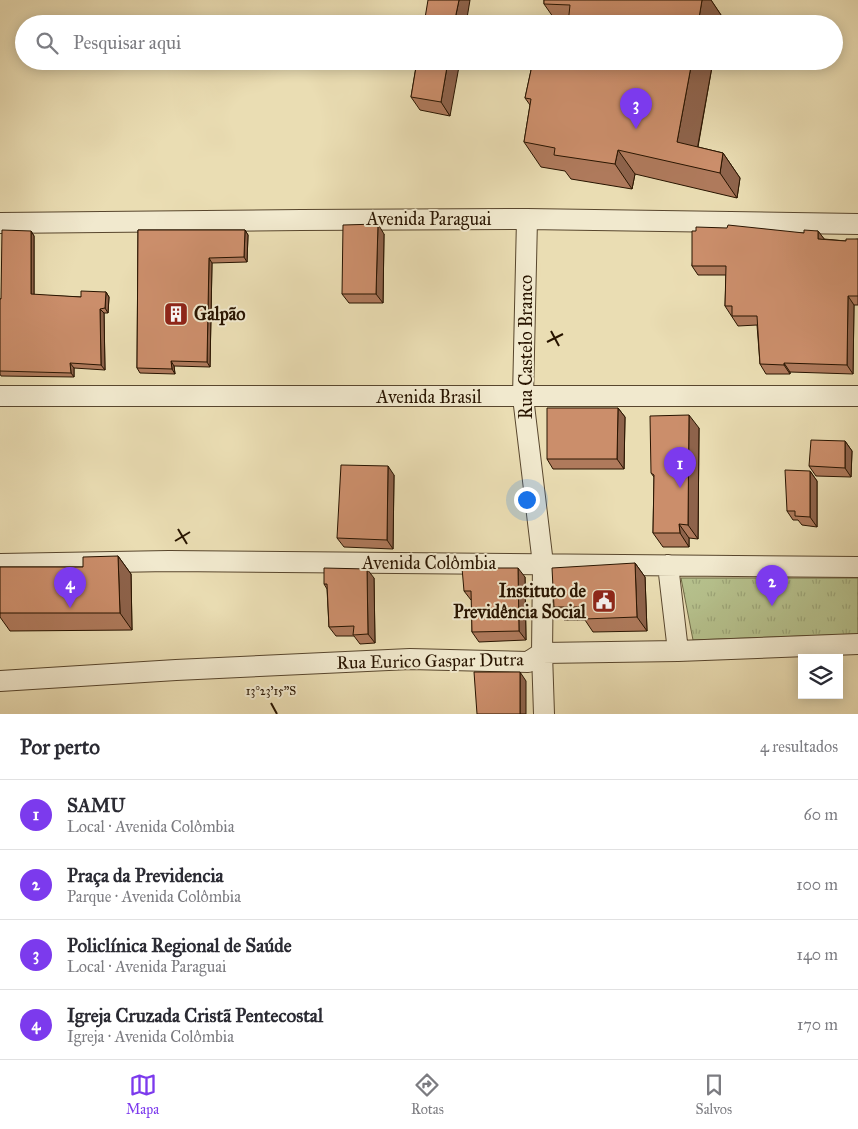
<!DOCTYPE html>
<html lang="pt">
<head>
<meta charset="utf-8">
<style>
	:root { --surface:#fff; --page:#f7f7f7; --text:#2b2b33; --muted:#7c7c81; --line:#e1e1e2; --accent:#7c3aed }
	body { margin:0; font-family:"IM FELL Great Primer",serif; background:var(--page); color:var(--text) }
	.controls { position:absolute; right:15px; bottom:15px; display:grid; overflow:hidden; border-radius:0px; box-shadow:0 2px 12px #0003 }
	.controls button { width:45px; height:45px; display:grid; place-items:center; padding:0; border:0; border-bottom:1px solid var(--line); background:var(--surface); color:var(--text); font:25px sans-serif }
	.you { position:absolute; left:526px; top:499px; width:18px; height:18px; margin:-12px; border:4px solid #fff; border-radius:50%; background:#1a73e8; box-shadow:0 0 0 8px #1a73e833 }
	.badge { display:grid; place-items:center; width:32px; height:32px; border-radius:50%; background:var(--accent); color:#fff; font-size:16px; font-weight:700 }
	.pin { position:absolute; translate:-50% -41px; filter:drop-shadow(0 1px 2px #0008) }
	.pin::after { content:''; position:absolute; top:26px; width:18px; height:15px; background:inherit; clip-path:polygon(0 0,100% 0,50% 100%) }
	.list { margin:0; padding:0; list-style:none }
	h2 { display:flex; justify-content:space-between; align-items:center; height:65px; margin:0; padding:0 20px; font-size:21px }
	h2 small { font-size:16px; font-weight:400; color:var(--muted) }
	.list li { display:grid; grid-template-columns:32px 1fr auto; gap:15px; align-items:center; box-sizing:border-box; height:70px; padding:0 20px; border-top:1px solid var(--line) }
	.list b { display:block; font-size:19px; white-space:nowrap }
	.list p { margin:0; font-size:16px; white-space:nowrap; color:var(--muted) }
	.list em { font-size:16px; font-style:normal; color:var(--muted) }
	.icon { flex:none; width:28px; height:28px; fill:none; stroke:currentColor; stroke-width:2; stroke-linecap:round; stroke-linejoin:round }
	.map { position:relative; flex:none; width:858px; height:714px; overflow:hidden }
	.search { position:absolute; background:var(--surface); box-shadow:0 2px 12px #0003; left:15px; right:15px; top:15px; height:55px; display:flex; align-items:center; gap:12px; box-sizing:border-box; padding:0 18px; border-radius:28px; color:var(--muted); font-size:19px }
	.sheet { height:345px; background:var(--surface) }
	nav { display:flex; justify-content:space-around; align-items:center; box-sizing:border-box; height:70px; border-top:1px solid var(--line); background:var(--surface); font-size:14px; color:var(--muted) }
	nav a { display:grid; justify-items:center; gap:2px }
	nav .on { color:var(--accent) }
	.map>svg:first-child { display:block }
	.park { fill:url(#park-tufts); stroke:#6f6a46 }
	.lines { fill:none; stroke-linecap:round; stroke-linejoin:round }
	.street-casing { stroke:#58462d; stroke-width:22 }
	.street { stroke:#f1e9ce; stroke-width:20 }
	.wall { fill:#af7a5c; stroke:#281400 }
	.shaded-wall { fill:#8e634b; stroke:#281400 }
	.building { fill:#cb8e6b; stroke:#281400 }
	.ticks { fill:none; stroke:#281400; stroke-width:2 }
	.labels { text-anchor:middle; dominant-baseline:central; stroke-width:4; stroke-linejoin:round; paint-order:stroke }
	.street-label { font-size:18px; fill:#281400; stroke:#f1e9ce }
	.poi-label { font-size:18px; font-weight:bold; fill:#281400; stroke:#f1e9ce; text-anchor:start }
	.ticks-label { font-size:12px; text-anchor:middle; fill:#281400; stroke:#f1e9ce; stroke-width:4; stroke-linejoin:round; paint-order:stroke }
</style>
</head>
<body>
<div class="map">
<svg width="858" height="714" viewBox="0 0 858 714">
	<defs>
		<pattern id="park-tufts" width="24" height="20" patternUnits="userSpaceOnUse" patternTransform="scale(1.25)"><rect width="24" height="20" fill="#b6c18d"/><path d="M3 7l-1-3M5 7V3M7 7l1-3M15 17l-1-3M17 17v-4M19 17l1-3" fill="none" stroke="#9ca578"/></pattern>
	</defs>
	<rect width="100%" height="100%" fill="#eaddb3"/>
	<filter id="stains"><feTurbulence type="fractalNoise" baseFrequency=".004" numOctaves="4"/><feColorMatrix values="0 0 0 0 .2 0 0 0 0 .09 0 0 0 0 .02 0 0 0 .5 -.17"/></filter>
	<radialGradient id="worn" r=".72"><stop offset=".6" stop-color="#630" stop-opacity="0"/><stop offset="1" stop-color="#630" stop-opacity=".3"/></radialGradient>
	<path class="park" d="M681,578H858V634L693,640Z"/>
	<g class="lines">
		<defs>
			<path id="street" d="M527,219L523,397L543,564L542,653L544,714
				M0,223L301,220L527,219L858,224
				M0,396H858
				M0,564L169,561L858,567
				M668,565L678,651
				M0,681L176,670L410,659L528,662L542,653L678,651L858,644"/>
		</defs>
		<use href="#street" class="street-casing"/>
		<use href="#street" class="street"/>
	</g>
	<path class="wall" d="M544,0H711L721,15L720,24H558L544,4Z
		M417,61L450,116L420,110L411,97Z
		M533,61H713L698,147L723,153L740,178L737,198L635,174L632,189L571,179L565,171L541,167L524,142L530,105L525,98Z
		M138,230H245L248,235L247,262L212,263L210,367L174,366L175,374L140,373L137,368Z
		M31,231L34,236V295L81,297L106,292L109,297L108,313H104L105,370L74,368V377L1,376L0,374V299H1Z
		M696,231L804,233L818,231L824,239L846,241L858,239V305H854L853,374L790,372V374H766L760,364L757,325L738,326L725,306L726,275H698L692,266Z
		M384,234L383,303H349L342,294Z
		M618,408L625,417L624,469H553L547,459Z
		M699,428L698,539L689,538V547H663L653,533L654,477L651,473Z
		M845,441L852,451L851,477L816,476L809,466Z
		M810,471L817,481V527L802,525L798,520H793L787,511Z
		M394,475L393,549L344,547L337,538Z
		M118,556L131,574L132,630L10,631L0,617V567H83Z
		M635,563L645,577L647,631L593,632L585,620H564L554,607Z
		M525,577L526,640L479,642L472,632V600H471L464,591Z
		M374,578L375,643L360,644L354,636H336L329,627L327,589L324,584Z"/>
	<path class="shaded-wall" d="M459,0H470L466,24H454Z
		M702,0H711L721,15L720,24H698Z
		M448,61H460L450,116L441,102Z
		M692,61H713L694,167L677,142Z
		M618,150L635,174L632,189L615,164Z
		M723,153L740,178L737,198L720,173Z
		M378,224L384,234L383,303L376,294Z
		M245,230L248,235L247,262L244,257Z
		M31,231L34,236V299L31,294Z
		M818,231L825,240L818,239Z
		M209,258L212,263L210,367L207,362Z
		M106,292L109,297L108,313L105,308Z
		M848,296L854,305L853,374L847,365Z
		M100,309L104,313L105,370L101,365Z
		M171,361L174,366L175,374L172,369Z
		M70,363L74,368V377L71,373Z
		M784,363L790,372V374L784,365Z
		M618,408L625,417L624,469L617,459Z
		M689,415L699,428L698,539L688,525Z
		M845,441L852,451L851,477L845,468Z
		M388,466L394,475L393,549L387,540Z
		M810,471L817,481V527L810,517Z
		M679,524L689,538V547L680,533Z
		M118,556L131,574L132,630L120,613Z
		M635,563L645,577L647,631L637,617Z
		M518,568L525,577L526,640L519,631Z
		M367,569L374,578L375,643L368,634Z
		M520,672L526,681V714H520Z"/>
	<path class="building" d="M428,0H459L454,24H424Z
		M544,0H702L698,24H568L570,5L544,4Z
		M417,61H448L441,102L411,97Z
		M533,61H692L677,142L723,153L720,173L618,150L615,164L554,155L555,148L524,142L531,99L525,98Z
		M378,224L376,294H342L343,225Z
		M728,225L804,233V230L818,231V239L846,241V239H858V296H848L847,365L784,363V365L760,364L757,316H732V306H725L726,266H692V231H696V227L727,228Z
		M2,230L31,231V294L81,297V291L106,292L105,308L100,309L101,365L70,363L71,373L0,371V299H1Z
		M138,230H245L244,257L209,258L207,362L171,361L172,369L137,368Z
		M547,408H618L617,459H547Z
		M689,415L688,525L679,524L680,533H653L654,475L651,473L650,416Z
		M811,440L845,441V468L809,466Z
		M341,465L388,466L387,540L337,538Z
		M785,470L810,471V517L795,516V511H787Z
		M118,556L120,613H0V567H83V557Z
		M635,563L637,617L584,619V607H554L552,568Z
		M324,568L367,569L368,634L353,635L354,626L329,627L327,584H324Z
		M462,568H518L519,631L472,632L471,591H464Z
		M474,672H520V714H477Z"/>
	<path class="ticks" d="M551,331L559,346M547,342L563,334M178,529L187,544M175,541L190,532M271,703L277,714"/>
	<defs>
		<symbol id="building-square" viewBox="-11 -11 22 22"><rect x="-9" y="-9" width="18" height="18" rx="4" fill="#8f2418" stroke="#f1e9ce"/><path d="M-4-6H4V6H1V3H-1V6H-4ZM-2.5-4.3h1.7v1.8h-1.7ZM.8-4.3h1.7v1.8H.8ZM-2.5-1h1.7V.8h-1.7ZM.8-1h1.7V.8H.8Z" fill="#fff"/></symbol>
		<symbol id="civic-square" viewBox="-11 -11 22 22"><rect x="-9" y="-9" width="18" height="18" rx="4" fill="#8f2418" stroke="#f1e9ce"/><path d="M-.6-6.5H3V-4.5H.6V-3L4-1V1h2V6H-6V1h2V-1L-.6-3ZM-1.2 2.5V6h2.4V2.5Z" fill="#fff"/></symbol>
	</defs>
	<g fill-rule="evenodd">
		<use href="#building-square" x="162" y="300" width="28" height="28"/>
		<use href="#civic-square" x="590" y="587" width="28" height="28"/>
	</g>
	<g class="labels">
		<g class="street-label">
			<text x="429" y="219">Avenida Paraguai</text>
			<text transform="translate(526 347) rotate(-90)">Rua Castelo Branco</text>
			<text x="429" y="397">Avenida Brasil</text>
			<text x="429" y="563">Avenida Colômbia</text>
			<text transform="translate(430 661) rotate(-1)">Rua Eurico Gaspar Dutra</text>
		</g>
		<g class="poi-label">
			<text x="194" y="314">Galpão</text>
			<text x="586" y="591" text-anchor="end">Instituto de<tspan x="586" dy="21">Previdência Social</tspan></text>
		</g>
	</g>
	<g class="ticks-label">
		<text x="271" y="695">13°23'15"S</text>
	</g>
	<rect width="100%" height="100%" filter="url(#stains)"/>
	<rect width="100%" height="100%" fill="url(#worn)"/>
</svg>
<div class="controls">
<button><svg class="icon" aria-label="layers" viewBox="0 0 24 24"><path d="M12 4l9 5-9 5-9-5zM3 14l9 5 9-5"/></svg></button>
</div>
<div class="you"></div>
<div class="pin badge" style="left:680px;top:488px">1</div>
<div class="pin badge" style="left:772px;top:606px">2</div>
<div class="pin badge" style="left:636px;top:129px">3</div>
<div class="pin badge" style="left:70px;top:608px">4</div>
<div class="search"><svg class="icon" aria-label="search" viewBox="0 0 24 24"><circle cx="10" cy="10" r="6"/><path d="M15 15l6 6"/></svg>Pesquisar aqui</div>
</div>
<section class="sheet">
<h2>Por perto<small>4 resultados</small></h2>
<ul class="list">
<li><span class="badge">1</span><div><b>SAMU</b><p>Local · Avenida Colômbia</p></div><em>60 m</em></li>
<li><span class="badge">2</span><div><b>Praça da Previdencia</b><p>Parque · Avenida Colômbia</p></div><em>100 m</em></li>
<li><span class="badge">3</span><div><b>Policlínica Regional de Saúde</b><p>Local · Avenida Paraguai</p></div><em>140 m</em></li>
<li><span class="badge">4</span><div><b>Igreja Cruzada Cristã Pentecostal</b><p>Igreja · Avenida Colômbia</p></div><em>170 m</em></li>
</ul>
</section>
<nav>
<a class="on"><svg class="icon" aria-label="map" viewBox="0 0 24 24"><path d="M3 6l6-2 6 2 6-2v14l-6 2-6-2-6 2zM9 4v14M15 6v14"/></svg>Mapa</a>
<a><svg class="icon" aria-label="directions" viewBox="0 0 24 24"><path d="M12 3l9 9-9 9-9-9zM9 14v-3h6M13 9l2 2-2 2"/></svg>Rotas</a>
<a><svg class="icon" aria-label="saved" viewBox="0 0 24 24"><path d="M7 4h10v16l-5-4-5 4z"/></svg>Salvos</a>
</nav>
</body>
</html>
